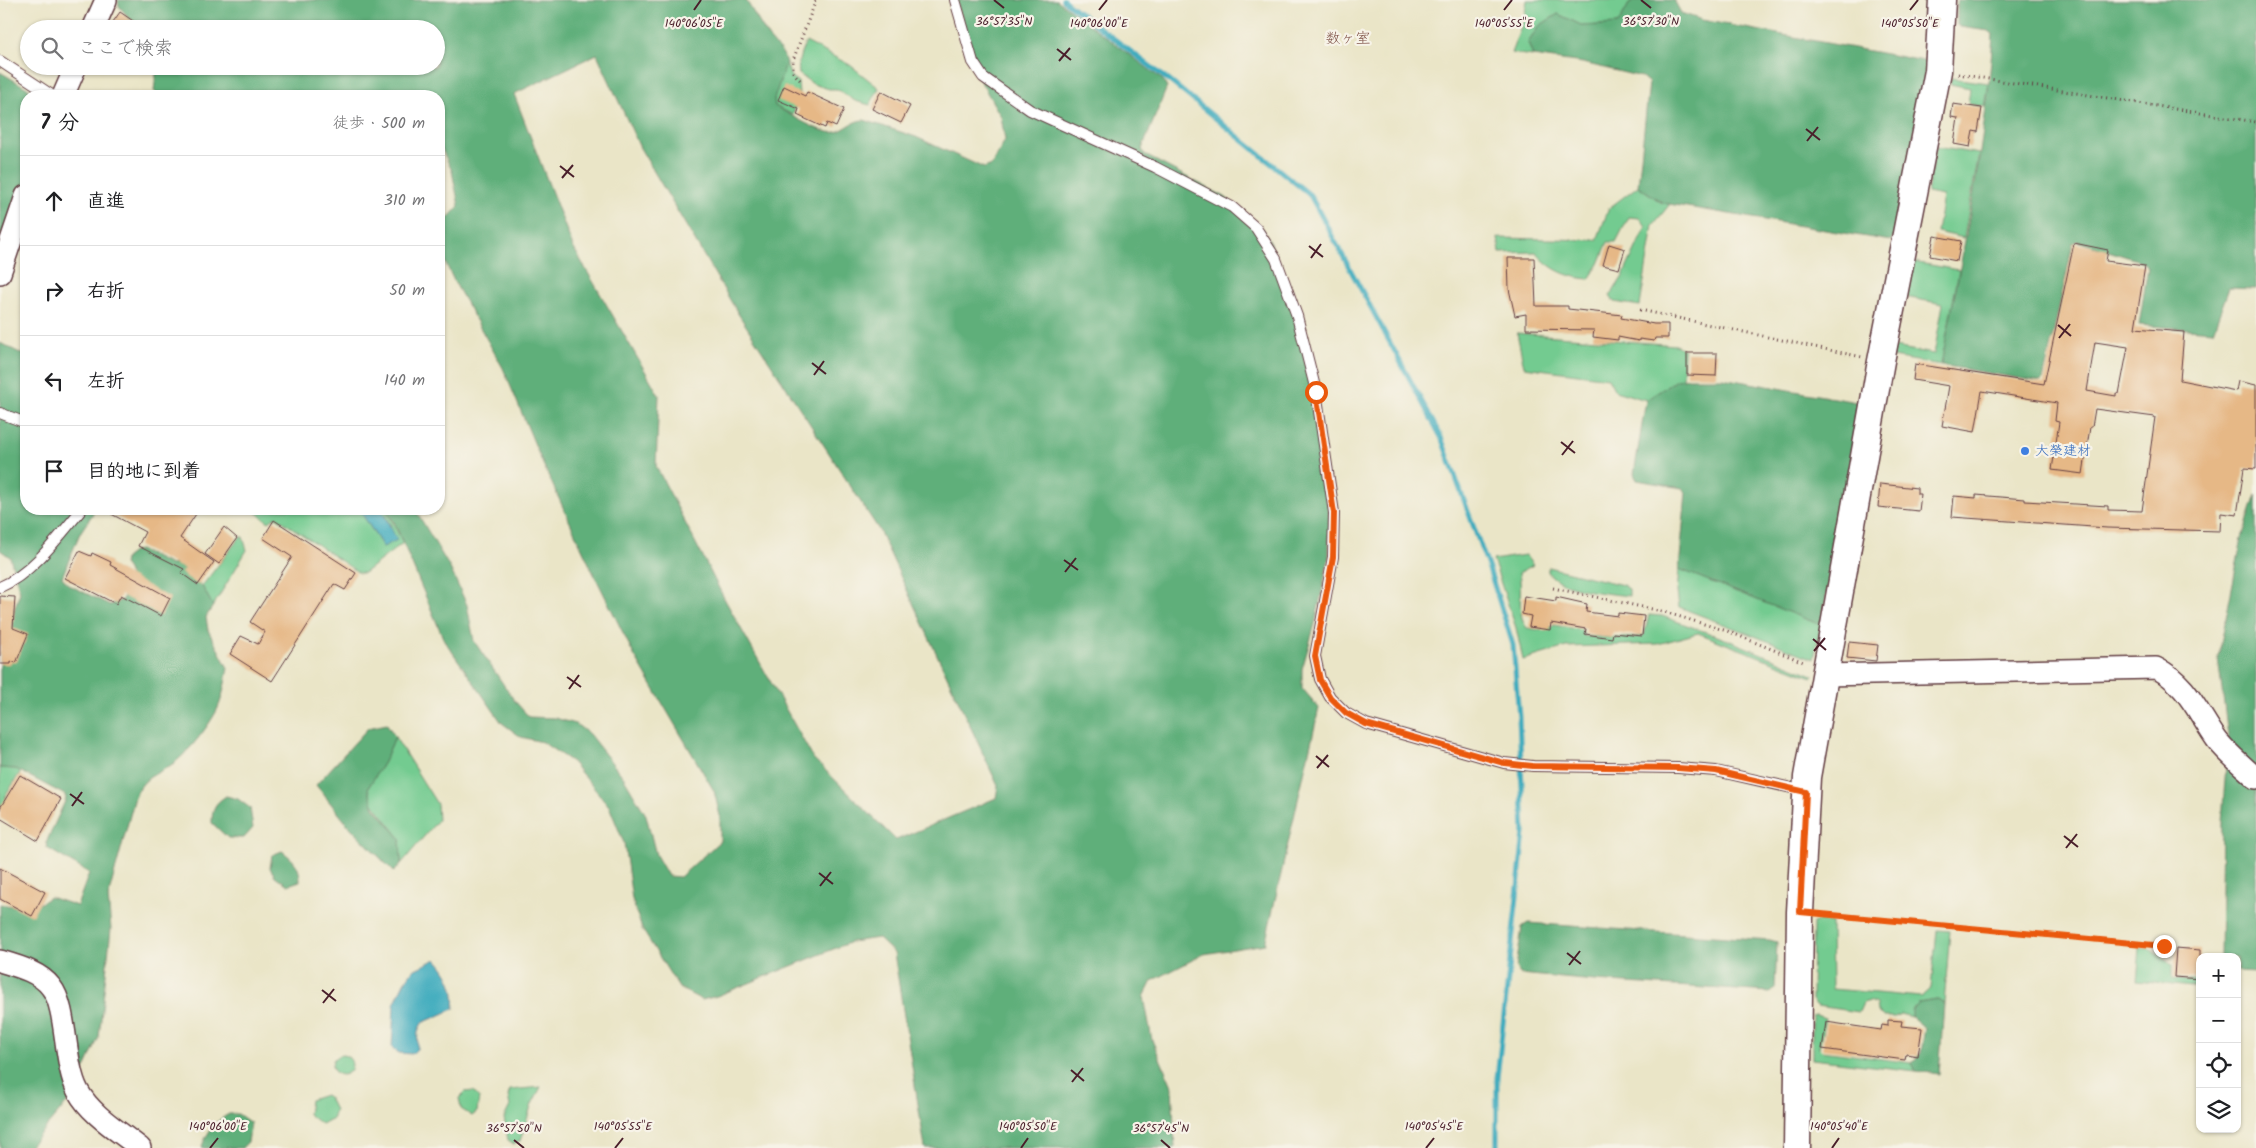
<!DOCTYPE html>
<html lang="ja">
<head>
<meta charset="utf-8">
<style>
	:root { --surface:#fff; --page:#f6f6f6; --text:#202124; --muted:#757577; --line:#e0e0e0 }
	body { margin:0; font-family:Kalam,"Klee One",sans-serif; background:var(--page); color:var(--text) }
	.controls { position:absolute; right:15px; bottom:15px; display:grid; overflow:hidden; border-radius:10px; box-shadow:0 1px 4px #0004 }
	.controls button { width:45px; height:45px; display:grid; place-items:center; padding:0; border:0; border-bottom:1px solid var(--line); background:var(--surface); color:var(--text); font:25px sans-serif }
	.stop { position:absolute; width:15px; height:15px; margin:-11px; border:4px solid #ea580c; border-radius:50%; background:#fff }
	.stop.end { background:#ea580c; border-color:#fff; box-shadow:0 1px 5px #0008 }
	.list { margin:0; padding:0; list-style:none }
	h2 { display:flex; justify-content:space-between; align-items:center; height:65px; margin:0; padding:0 20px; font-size:21px }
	h2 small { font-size:16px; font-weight:400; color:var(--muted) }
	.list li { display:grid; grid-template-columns:32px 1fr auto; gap:15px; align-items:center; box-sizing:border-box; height:90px; padding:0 20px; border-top:1px solid var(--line) }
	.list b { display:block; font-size:19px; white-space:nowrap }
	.list em { font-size:16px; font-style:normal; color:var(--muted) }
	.icon { flex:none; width:28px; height:28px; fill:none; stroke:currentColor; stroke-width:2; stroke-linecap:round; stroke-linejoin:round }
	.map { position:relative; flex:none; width:2256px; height:1148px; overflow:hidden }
	.search { position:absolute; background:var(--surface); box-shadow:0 1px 4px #0004; left:20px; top:20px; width:425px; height:55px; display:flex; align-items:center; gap:12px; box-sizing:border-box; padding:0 18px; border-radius:28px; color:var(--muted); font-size:19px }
	.panel { position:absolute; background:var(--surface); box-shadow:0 1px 4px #0004; left:20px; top:90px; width:425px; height:425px; border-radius:20px }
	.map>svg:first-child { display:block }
	.green { fill:#73cb90; stroke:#5e755e }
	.forest { fill:#5eaf7a; stroke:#546752; fill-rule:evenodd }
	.water { fill:#3facbe; stroke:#446674 }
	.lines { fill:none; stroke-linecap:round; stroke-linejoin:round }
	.stream { stroke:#3facbe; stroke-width:5 }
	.building { fill:#e6b886; fill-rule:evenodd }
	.service-casing { stroke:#623d42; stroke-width:12 }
	.minor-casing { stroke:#623d42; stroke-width:24 }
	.tertiary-casing { stroke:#623d42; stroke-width:29 }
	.path { stroke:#623d42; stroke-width:3; stroke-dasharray:1 4; stroke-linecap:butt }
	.service { stroke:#fff; stroke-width:10 }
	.minor { stroke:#fff; stroke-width:21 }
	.tertiary { stroke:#fff; stroke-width:26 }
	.route { stroke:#ea580c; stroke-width:6 }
	.ticks { fill:none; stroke:#4a1f2b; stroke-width:2 }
	.shop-dot { fill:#3f7fe0; stroke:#f7f3e8; stroke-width:2 }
	.labels { text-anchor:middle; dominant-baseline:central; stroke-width:4.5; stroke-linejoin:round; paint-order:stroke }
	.shop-label { font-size:14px; fill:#366cbe; stroke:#f7f3e8; text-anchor:start }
	.neighbourhood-label { font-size:15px; fill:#81554b; stroke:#f7f3e8 }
	.ticks-label { font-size:12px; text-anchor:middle; fill:#4a1f2b; stroke:#f7f3e8; stroke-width:4.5; stroke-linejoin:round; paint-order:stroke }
</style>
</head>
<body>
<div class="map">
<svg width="2256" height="1148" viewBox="0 0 2256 1148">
	<rect width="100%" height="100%" fill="#f7f3e8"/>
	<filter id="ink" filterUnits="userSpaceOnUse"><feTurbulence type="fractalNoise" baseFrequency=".02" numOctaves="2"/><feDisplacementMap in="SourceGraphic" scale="10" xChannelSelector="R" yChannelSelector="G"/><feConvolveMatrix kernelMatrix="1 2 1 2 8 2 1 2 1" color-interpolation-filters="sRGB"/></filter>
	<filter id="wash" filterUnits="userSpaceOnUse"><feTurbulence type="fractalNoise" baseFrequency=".0096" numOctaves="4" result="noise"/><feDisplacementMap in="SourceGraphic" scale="20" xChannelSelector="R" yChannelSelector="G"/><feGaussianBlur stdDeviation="1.12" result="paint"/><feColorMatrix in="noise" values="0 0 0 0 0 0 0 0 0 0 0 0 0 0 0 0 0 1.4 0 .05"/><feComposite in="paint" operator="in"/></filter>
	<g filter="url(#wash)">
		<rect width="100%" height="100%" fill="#eae5c7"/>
		<path class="green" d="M1527,0H1637L1629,4L1618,24L1583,26L1558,14L1539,26L1528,43L1533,56L1511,53L1524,19Z
			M806,42L850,65L879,88L870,105L855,101L837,89H829L813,84L799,74C797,62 801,52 806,42Z
			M786,63L791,77L798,82L799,94L793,115L775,106L774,99Z
			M1951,78L1989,83L1985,107L1968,104L1970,88L1950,84Z
			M1936,147L1979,154L1964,238L1937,232L1943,196L1927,193Z
			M1638,186L1662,203L1670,204L1653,225L1640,306L1614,302L1610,296L1622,278L1646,226L1639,218L1629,217L1616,242H1608L1599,264L1589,279C1567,277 1550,270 1536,252L1500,253L1498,238L1597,240L1609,208Z
			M1913,262L1959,270L1941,365L1892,357L1894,347L1934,354L1943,304L1905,297Z
			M1517,333L1676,345L1684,350L1683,379L1677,380L1646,400L1615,391L1608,378L1524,367Z
			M251,509L276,510L278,509H359L383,547L391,526L381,509H386L403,543L364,573H359L276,517L269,522Z
			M240,537H243L247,550L213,606L202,586Z
			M1525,555L1533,565L1519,573C1523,591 1516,614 1527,628L1546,631L1554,625L1582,630L1584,636C1596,637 1635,640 1644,635L1649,615L1662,616L1728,640L1813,675L1812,677L1698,633L1658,644L1566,647L1523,660L1516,628L1493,560Z
			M1548,567L1623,585L1629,589V596C1607,593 1562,591 1548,572Z
			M1679,569L1821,625L1814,659L1679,607L1677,592Z
			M395,737L437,804L438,820L401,864L400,838L372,802L368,788L384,762Z
			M0,768L16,769L21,771L5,797L12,802L0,810Z
			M1818,921L1831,922L1832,989L1921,997L1931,988L1937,930L1950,931L1944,1004L1938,1000L1918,1003L1913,1008L1912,1017L1900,1014L1895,1017H1884L1877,1012L1876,1004L1870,1001L1863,1003L1859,1012L1817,1006L1812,1000L1813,923Z
			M2140,948L2151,949L2172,965V979L2200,982V988L2137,981Z
			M1816,1015L1825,1018L1819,1048L1822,1051L1912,1063L1916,1071L1812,1059V1016Z
			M332 1065a10 10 0 1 1 20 0a10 10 0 1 1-20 0Z
			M541,1087L532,1104L520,1141L514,1144L508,1140L504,1118L510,1106L508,1096L510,1090Z
			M473,1091L479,1098L477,1112L472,1116L461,1109L459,1098L465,1092Z
			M325,1095L329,1098L335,1110L332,1120L321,1124L308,1114L310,1100Z"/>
		<path class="forest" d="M118,0H746L768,37L783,54L786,63L774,99L775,106C788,113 823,136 836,132C847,129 853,120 864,120L916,137L984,168L992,165L1005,140L1001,117L980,80L956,0H1057L1163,80L1167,87L1142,149L1145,155L1225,197L1263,229L1271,244L1294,317L1313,394L1329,512V557L1315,624L1302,669V688L1319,708L1265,944L1204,954L1152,981L1144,997L1152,1040L1172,1086L1175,1148H925L894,953L878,938L851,942L717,996L702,1000L679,988L642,929L632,899L624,843L609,806L572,762L542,742L521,737L502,723L444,640L395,524L386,509H415L450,568L467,605L474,641L514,700L529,717L555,718L576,724L589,734L624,778L646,815L656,855L668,876L680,877L720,841V816L714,791L634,655L592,570L543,464L503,368L455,283L439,249V228L459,206L452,171L439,143V96H159L154,91L157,66H436V29H138L119,6ZM597,54L640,148L739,315L879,530L998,786L996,798L896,840L813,758L724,598L656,466L659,395L573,247L514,94Z
			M1637,0H1674L1681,13L1702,20L1924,61L1926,68L1896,235L1891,241L1663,203L1638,186L1649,83L1642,77L1583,63L1533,56L1528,43L1539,26L1558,14L1583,26L1618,24L1629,4Z
			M1957,0H2256V289L2229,288L2213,331L2139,325L2148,267L2143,262L2077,241L2073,244L2043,380L2041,382L1941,365C1962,256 1986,145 1993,34L1989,31L1960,27L1957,25Z
			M0,72L34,92L37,96H26V181L0,260Z
			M0,343L26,356V509H96L80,533L62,577L69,585L110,605L122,600C127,588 135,576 124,565L125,558L134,551L140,550L171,565L179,564L202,586L213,606L206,617L208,630L228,668C225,682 223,699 216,712C208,727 188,753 174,763C156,776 145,774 135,797L108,897L111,929L99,1037L72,1097L28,1148H0V904L31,909L50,897L77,906L89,873L47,848L46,843L66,799L65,795L16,769L0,768V653L20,592L10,557L0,550Z
			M1689,378H1722L1862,403L1821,625L1679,569L1686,492L1682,488L1637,480L1634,474L1646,400L1677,380Z
			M2256,495V972L2237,971V957H2220L2222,822L2228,736L2218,658L2242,538Z
			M387,724L395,737L384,762L368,788L374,807L400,838L401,864L394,872L348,825L316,785L368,728Z
			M226,796L238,799L250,808L253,828L244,838H228L212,823C212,809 214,804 226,796Z
			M282,851C294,860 300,866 300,881L288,885L275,876L270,868L272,855Z
			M1528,923L1770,940L1777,942L1775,989L1770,992L1595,981L1520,974L1516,968L1522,927Z
			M1938,1000L1944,1004L1939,1074L1916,1071L1912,1063L1921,1053L1925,1028L1912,1017V1010L1918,1003Z
			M229,1114H238L251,1123L248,1142L242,1148H203L202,1146C208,1131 215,1121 229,1114Z"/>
		<path class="water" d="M359,509H381L397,540L383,547Z
			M436,959C450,974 456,988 454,1009L422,1023L418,1031L417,1049L412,1054L399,1053L392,1048L394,1004L404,983L413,970Z"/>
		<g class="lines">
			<path class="stream" d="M1063,0L1171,82L1310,195L1441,437L1490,572L1513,645L1519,717L1524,833L1497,1078V1148"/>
		</g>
		<g id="blocks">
			<path class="building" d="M120,12L145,29H108Z
				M784,86L805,96L807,92L844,109L836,127L827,123L825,128L797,115L799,109L778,100Z
				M881,91L910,106L901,123L872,109Z
				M1953,104L1982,108L1978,132L1973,131L1970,147L1954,144L1958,118L1951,117Z
				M1934,236L1961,241L1957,261L1930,256Z
				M2074,243L2108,250L2106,261L2145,266L2135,328L2184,332L2180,380L2236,391L2238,381L2256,385V469L2244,468L2237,515L2221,513L2220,531L2107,528L1952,517L1954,496L1976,498V495L2025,499V501L2108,506V510L2142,511L2155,417L2095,409L2092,427H2090L2083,474L2052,470L2059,422L2055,421L2057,403L1982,391L1975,432L1942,426L1949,386L1913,380L1915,364L2044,384ZM2095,342L2128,347L2119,394L2116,393V396L2087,391Z
				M1609,244L1625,249L1619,269L1603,265Z
				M1508,258H1534L1536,306H1568V309L1622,315L1621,318L1654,324H1668V338H1655L1654,341L1639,339V341L1618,337V340L1593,337L1594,330L1526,329V314L1515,316L1509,289Z
				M1687,353H1717L1716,376L1687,375Z
				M1880,484L1917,488V494H1921L1919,511L1878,507Z
				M102,509H189L196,514L180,538L214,562L198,585L181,573L184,569L138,546L145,532Z
				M274,520L356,573L345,590L334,584L272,681L230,654L241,636L258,644L265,632L250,622L292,557L263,538Z
				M224,527L237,538L219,564L205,554Z
				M79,551L91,556L92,553L111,562L110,565L170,598L161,616L121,595L116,604L65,578Z
				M0,596L15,597L13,628L28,634L16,663L11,661V664H0Z
				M1524,596L1556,601V597L1587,604L1586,612L1618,616V613L1644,616L1642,636L1613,633L1612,638L1585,634L1586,629L1551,623L1550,630L1529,627L1531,616L1522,614Z
				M1849,642L1878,645L1876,661L1847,658Z
				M20,775L61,799L38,841L0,818V808Z
				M0,868L45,892L32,916L0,899Z
				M2176,948L2200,950V979L2174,977Z
				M1888,1020L1902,1021L1901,1026L1922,1028L1918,1056L1906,1054L1905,1060L1822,1049L1826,1022L1881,1030L1882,1025L1888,1026Z"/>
		</g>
	</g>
	<g filter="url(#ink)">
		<use href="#blocks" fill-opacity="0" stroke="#623d42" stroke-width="1"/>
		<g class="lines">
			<defs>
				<path id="service" d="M955,0L973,62L983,77L1030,110L1155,167L1232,207L1256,228L1276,259L1297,316L1316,391L1334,513L1333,557L1315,656L1320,679L1330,697L1346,713L1366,724L1504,763L1533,766L1678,768L1716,771L1805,791
					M0,61L53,96
					M0,413L26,423
					M0,587C32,574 60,535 82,509"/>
				<path id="minor" d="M93,29L106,0
					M63,96L76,66
					M0,273L26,196
					M1824,675L2156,668C2186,682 2198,713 2217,740C2228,754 2243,766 2256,778
					M0,961C17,966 40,972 51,987C68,1008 63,1063 78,1091C91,1115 119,1131 140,1148"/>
				<path id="tertiary" d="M1797,1148L1800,912L1807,777L1881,361L1938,71L1942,0"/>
			</defs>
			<use href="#service" class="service-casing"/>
			<use href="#minor" class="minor-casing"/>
			<use href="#tertiary" class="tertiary-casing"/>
			<path class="path" d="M1958,74L2256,122
				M800,80L793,72V60L816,0
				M1640,310L1862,357
				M1553,588L1661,611L1727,631L1806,663
				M1821,914L2164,946"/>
			<use href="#service" class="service"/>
			<use href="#minor" class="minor"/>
			<use href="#tertiary" class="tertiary"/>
		</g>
	</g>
	<g class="lines" filter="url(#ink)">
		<path class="route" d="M1316,392L1334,513L1333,557L1315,656L1320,680L1330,697L1346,713L1366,724L1504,763L1533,766L1678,768L1716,771L1806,792L1800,912L2164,946"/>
	</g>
	<path class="ticks" d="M994,0L1004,8M1641,0L1651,8M694,10L701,0M1099,10L1107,0M1504,10L1512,0M1910,10L1918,0M1057,49L1071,60M1059,61L1070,48M1806,129L1820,140M1807,141L1818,127M560,166L574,177M562,178L573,165M1309,246L1323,257M1311,258L1321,244M2058,325L2071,336M2059,338L2070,324M812,363L826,374M814,375L824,361M1561,442L1575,453M1562,455L1573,441M1064,560L1078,570M1065,572L1076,558M1813,639L1826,650M1814,651L1825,638M567,677L581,687M569,689L579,675M1316,756L1329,767M1317,768L1328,755M70,794L84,804M72,806L82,792M2064,836L2078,847M2066,848L2077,834M819,873L833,884M820,886L831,872M1567,953L1581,964M1569,965L1580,951M322,990L336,1001M323,1003L334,989M1071,1070L1084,1081M1072,1082L1083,1068M514,1140L524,1148M1161,1140L1170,1148M210,1148L218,1138M615,1148L623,1138M1021,1148L1028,1138M1426,1148L1434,1138M1832,1148L1839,1138"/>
	<circle class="shop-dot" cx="2025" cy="451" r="5"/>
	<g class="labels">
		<g class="shop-label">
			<text x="2035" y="451">大榮建材</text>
		</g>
		<g class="neighbourhood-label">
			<text x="1348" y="39">数ヶ室</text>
		</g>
	</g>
	<g class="ticks-label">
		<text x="1004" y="25">36°57'35"N</text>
		<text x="1651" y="25">36°57'30"N</text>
		<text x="694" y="27">140°06'05"E</text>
		<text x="1099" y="27">140°06'00"E</text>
		<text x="1504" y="27">140°05'55"E</text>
		<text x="1910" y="27">140°05'50"E</text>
		<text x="218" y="1130">140°06'00"E</text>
		<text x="623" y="1130">140°05'55"E</text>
		<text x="1028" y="1130">140°05'50"E</text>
		<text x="1434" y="1130">140°05'45"E</text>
		<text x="1839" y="1130">140°05'40"E</text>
		<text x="514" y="1132">36°57'50"N</text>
		<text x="1161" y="1132">36°57'45"N</text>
	</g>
</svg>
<div class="controls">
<button>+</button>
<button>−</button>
<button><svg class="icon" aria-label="locate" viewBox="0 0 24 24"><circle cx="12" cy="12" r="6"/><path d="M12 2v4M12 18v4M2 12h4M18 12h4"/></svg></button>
<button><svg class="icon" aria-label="layers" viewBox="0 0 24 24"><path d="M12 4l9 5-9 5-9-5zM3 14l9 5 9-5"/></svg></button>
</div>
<div class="stop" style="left:1316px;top:392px"></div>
<div class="stop end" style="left:2164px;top:946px"></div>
<div class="search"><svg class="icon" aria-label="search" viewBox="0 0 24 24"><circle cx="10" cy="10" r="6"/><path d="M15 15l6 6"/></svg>ここで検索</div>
<section class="panel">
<h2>7 分<small>徒歩 · 500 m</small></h2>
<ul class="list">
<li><svg class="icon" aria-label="ahead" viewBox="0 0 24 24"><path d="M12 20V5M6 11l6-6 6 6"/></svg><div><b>直進</b></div><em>310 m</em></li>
<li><svg class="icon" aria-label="right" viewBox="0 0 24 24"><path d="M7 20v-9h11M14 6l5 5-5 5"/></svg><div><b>右折</b></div><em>50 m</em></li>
<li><svg class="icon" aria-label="left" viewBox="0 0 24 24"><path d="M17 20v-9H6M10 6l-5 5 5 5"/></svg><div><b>左折</b></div><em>140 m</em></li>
<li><svg class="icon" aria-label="arrive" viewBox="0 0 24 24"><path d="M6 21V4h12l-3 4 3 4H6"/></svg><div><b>目的地に到着</b></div></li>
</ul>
</section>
</div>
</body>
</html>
